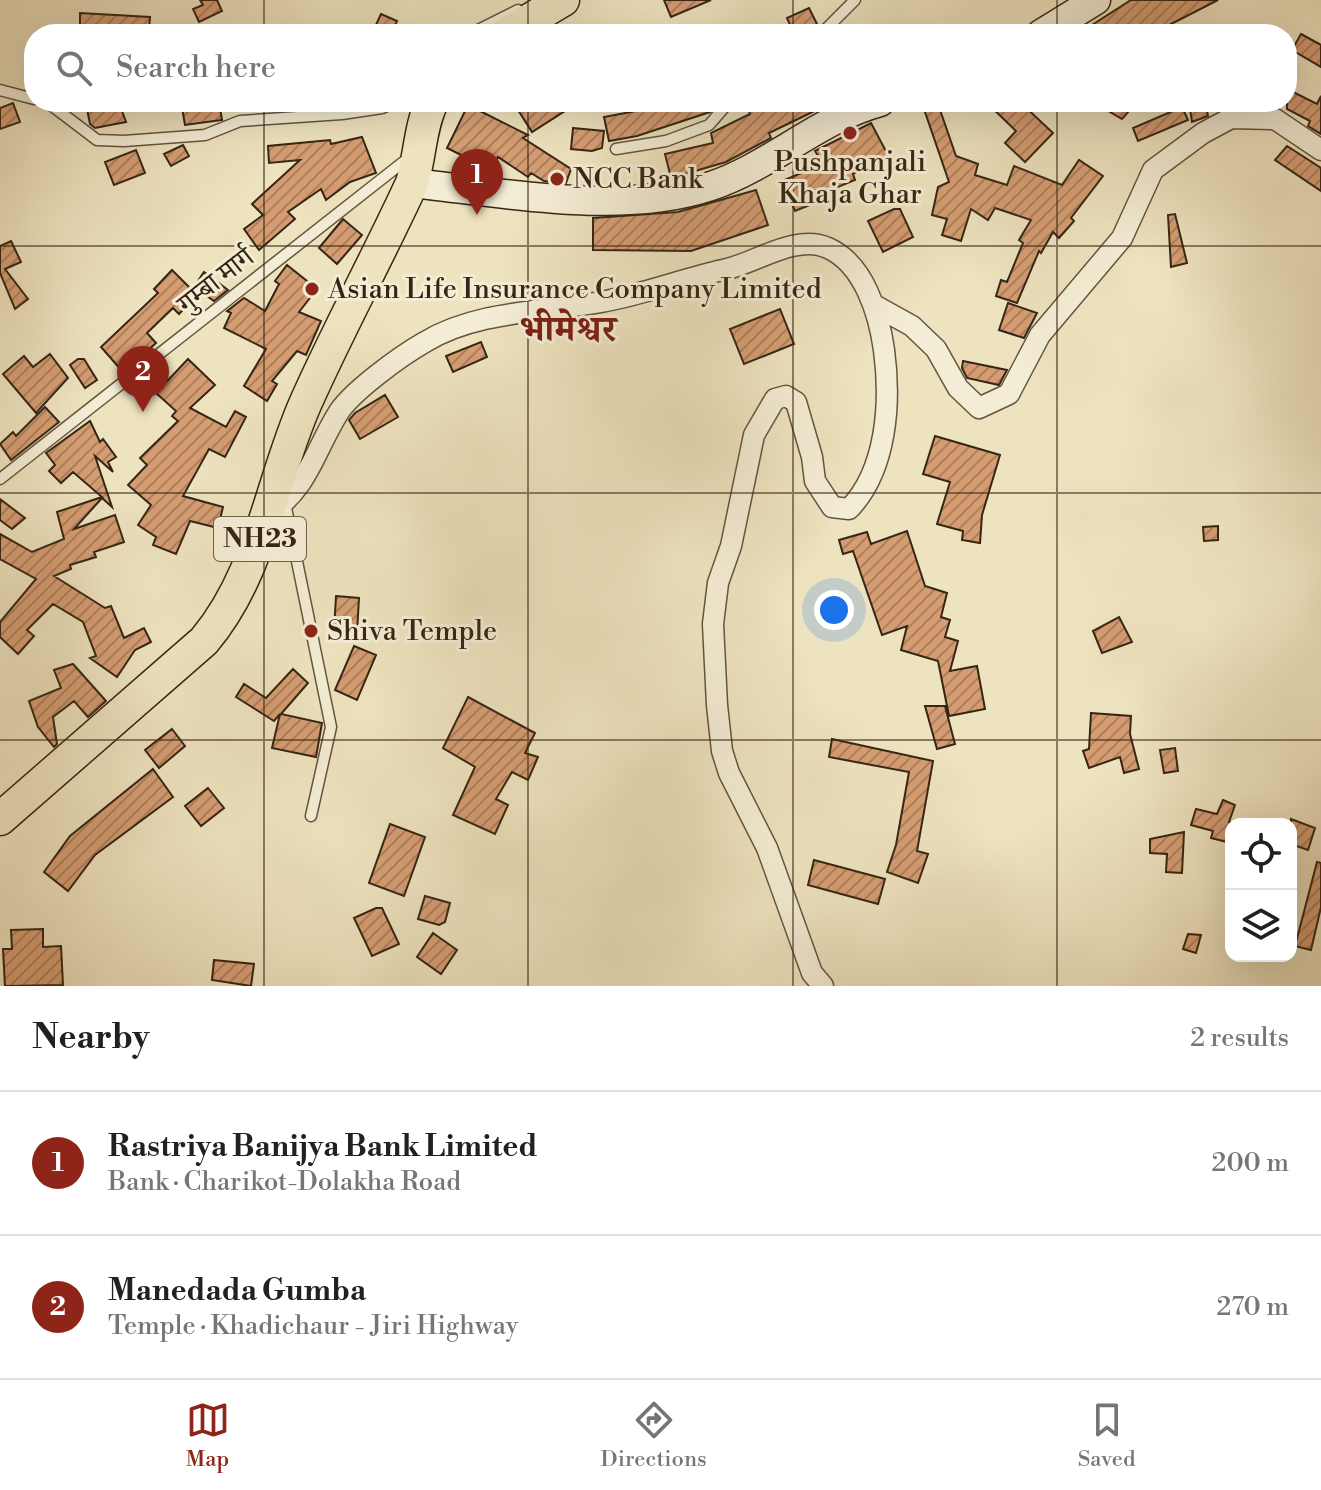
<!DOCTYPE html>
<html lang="en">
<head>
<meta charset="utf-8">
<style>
	:root { --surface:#fff; --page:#f6f6f6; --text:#202124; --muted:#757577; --line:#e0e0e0; --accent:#8f2418 }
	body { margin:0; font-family:"Libre Bodoni","Noto Serif Devanagari",serif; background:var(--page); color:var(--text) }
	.controls { position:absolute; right:24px; bottom:24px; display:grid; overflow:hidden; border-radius:16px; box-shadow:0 8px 32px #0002 }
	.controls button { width:72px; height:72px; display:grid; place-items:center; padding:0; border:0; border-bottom:2px solid var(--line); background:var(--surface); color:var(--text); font:40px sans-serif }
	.you { position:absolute; left:834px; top:610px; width:28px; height:28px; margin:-20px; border:6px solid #fff; border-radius:50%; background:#1a73e8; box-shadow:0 0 0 12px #1a73e833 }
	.badge { display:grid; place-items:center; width:52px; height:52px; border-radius:50%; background:var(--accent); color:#fff; font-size:26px; font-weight:700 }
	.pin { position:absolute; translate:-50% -66px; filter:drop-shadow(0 2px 4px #0008) }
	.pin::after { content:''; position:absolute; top:42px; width:28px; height:24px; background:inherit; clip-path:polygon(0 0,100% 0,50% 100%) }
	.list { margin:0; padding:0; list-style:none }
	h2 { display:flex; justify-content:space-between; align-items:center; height:104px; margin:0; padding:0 32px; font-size:34px }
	h2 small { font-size:26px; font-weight:400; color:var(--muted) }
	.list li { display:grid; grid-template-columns:52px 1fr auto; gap:24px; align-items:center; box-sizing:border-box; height:144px; padding:0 32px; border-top:2px solid var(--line) }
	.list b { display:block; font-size:30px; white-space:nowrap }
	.list p { margin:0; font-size:26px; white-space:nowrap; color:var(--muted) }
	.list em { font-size:26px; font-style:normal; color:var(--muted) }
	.icon { flex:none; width:44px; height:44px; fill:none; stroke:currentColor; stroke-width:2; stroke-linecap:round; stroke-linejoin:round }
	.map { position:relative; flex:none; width:1321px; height:986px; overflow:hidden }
	.search { position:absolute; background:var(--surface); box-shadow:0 8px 32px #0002; left:24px; right:24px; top:24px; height:88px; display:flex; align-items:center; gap:20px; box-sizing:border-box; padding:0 28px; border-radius:32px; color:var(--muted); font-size:30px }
	.sheet { height:392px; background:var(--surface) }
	nav { display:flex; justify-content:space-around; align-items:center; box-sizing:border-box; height:112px; border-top:2px solid var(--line); background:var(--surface); font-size:22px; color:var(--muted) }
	nav a { display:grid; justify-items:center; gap:4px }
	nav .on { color:var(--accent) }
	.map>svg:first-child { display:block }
	.building { fill:url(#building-hatch); stroke:#362514; stroke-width:2 }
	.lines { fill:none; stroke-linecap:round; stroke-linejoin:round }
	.service-casing { stroke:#64543f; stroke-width:13 }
	.minor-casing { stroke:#64543f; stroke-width:23 }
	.secondary-casing { stroke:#362514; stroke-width:31 }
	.primary-casing { stroke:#362514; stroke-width:35 }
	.service { stroke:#f4edd5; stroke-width:10 }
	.minor { stroke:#f4edd5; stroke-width:20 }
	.secondary { stroke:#f4edd5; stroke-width:28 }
	.primary { stroke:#eee3bf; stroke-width:32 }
	.grid { fill:none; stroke:#362514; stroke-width:2; stroke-opacity:0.55 }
	.poi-dot { fill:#8f2418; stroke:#f4edd5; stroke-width:3 }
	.labels { text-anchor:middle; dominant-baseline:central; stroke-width:6; stroke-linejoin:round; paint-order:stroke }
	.shield { fill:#f4edd5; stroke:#6f614e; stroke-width:2 }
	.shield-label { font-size:26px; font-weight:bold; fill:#362514 }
	.poi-label { font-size:28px; fill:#362514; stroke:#f4edd5; text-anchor:start }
	.street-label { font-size:28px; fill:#362514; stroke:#f4edd5 }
	.district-label { font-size:36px; font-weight:bold; fill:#7a1f14; stroke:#f4edd5 }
</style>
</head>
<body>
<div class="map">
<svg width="1321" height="986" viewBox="0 0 1321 986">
	<defs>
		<pattern id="building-hatch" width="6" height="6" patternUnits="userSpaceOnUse" patternTransform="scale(2)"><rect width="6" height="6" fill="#d69d72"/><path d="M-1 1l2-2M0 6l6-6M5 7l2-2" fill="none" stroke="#ae805c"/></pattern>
	</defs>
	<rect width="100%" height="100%" fill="#eee3bf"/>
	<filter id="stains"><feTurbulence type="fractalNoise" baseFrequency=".0025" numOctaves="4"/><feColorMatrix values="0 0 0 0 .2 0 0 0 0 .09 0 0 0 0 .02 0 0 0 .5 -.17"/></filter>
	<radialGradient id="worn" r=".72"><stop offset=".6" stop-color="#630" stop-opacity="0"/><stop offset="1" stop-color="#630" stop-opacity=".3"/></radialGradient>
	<path class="building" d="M200,0H217L222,11L199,22L193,9L203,5Z
		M664,0H711L671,17Z
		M1131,0H1218L1171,24L1177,34H1078Z
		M809,8L818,26L813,34H794L787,18Z
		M80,13L150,17L149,32L113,27V34H80Z
		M381,14L397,21L391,34L375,27Z
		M1301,34L1321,45V67L1292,50Z
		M1287,89L1317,104L1321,96V134L1308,126L1310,121L1287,109Z
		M181,102H219L222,120L185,125Z
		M513,102H579L532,132Z
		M667,102H707L710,112L637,136L609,141L604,117L668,105Z
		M755,102H833L769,133L771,138L726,162L671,178L665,154L713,143L711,133L750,114L747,105Z
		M986,102H1020L1053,133L1025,162L1005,143L1016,131Z
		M1111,102H1137L1122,119L1105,109Z
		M13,103L20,122L0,129V108Z
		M119,103L126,122L95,128L90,124L87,109Z
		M938,104L956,156L978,164L975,175L1007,185L1014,166L1062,185L1079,160L1103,176L1071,218L1074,221L1059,238L1053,232L1041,253L1039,251L1017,303L996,296L1001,280L1007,282L1023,243L1019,240L1031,220L995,208L988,220L971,209L961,241L942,235L947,219L932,215L938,187L949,182L924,109Z
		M468,105L528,135L523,138L571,169L566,183L544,181L531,173L528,177L498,157L491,170L447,148Z
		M1206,106L1208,116L1192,122L1190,109Z
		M1182,107L1188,120L1138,141L1133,128Z
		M871,123L888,155L853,174L855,180L813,197L815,203L795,211L782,181L823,164L815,151Z
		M573,128L604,131L602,148L592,151L571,149Z
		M362,137L376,173L350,182L326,200L321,189L288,212L295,219L259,250L244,229L263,215L252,204L300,160L269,163L268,146L330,140L331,144Z
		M183,145L189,156L171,166L164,154Z
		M1287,146L1321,168V191L1275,160Z
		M136,150L145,173L114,185L105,162Z
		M756,190L768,225L691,251L593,250V218L678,212Z
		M894,209H900L913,237L883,252L868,221Z
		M1175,214L1187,263L1171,267L1168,215Z
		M343,219L362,235L337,264L319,248Z
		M11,241L21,262L5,269L28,299L15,309L0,273V246Z
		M287,265L317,289L299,312L321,321L306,355L297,351L272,381L277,384L267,401L244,386L266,349L224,328L231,313L227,311L244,298L265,311L279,284L275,281Z
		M172,270L197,295L179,314L173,308L147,333L156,343L123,372L101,347L158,293L154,289Z
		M204,272L228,290L214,301L194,287Z
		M1008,303L1037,313L1024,338L999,330Z
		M780,309L794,344L744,364L730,329Z
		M481,342L487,357L453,372L446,356Z
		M50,354L68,378L36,413L3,374L24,356L33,367Z
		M78,359H84L97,380L85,388L70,365Z
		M188,359L215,385L190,408L226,427L235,411L246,417L225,457L209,449L183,496L223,507L218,528L190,521L176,554L153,545L156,537L138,525L151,505L128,485L147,465L140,458L178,421L172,416L176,411L156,393Z
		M963,361L1007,370L999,385L967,378L962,368Z
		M385,395L398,417L360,439L349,420L355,413Z
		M45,407L59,422L11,460L0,444L13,432L16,436Z
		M90,421L100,442L103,439L116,457L108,462L113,472L95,456L112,507L102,498L74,529L115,515L124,542L94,552L96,557L70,565L71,569L54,576L105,608L111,606L124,638L144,628L151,642L135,650L117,677L90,658L96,656L83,622L53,604L27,630L34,636L18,654L0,637V622L36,579L0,559V534L32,552L64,539L57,512L102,497L73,472L61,483L49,471L55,465L46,453Z
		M935,436L1000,455L982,515L980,543L962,540L963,531L937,524L950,482L923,474Z
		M0,499L25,518L12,529L0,520Z
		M1218,526V540L1204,541L1203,527Z
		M907,531L925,586L947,593L941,617L950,620L945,637L958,641L950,671L977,666L985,709L949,716L938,661L901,650L907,626L882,635L853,551L843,554L839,540L867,532L871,544Z
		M336,596L359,598L357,633L334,631Z
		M1119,617L1132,642L1102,653L1093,631Z
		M354,646L376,655L357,700L335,690Z
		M73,664L106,701L88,717L74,701L53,717L57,744L54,747L38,727L29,701L61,688L54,670Z
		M293,669L308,683L281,714L322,723L316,757L272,748L280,714L274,721L236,697L244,684L266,698Z
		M468,697L535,733L525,753L538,757L528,780L512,772L496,799L508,805L495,834L453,815L475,767L443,748Z
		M925,706H945L955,744L937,749Z
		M1091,713L1131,716L1130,734L1139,769L1124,773L1120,757L1089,768L1083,751L1089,749Z
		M172,729L185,746L159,768L145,750Z
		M832,739L933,761L917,851L928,854L918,883L887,872L896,845L909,772L829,757Z
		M1175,748L1178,771L1164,773L1160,750Z
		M153,769L173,797L95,855L68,891L44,872L70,836Z
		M208,788L224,808L201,826L185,806Z
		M1223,800L1235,805L1229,822L1232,823L1227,842L1211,838L1213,831L1191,825L1196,809L1217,814Z
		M1291,819L1315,828L1308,850L1291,844Z
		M390,824L425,837L404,896L369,883Z
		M1184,832L1182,873L1166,872L1167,854L1150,853V839Z
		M814,860L885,879L878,904L808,885Z
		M1317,862L1321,863V907L1311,950L1295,946Z
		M425,896L450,903L445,922L439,925L418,919Z
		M376,908H382L399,944L372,956L354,918Z
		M43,929V947L61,946L63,985L5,986L3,949H12L11,930Z
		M433,933L457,950L441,974L417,957Z
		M1188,934L1201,935L1196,953L1183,949Z
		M214,960L254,964L251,986L212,980Z"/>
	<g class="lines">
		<defs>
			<path id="service" d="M470,34L518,10
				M821,34L855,0
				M0,90L34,99
				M47,102L97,140L124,141L205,135L240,121L342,114L382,108L395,102
				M616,149L666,141L709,125L729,102
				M0,479L411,156
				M285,503L331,727L311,816"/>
			<path id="minor" d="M876,306L912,326L936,349L958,388L979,408L1009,394L1040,335L1122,238L1153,170L1203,133L1231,118L1275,119L1321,150
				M270,513C307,489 315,451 337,415C349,393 402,355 425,342C476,311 543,312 601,302C642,295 682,279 723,270C754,264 796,233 828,248C864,264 879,314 884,350C891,402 887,470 849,509L832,507L815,481L812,457L796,402L786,396L775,399L754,435L731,546L718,583L713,624L717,705L722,751L729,773L767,848L812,973L823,986"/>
			<path id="secondary" d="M1041,34L1096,0
				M412,183C504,193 622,216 711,186C771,166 818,119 880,102"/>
			<path id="primary" d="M506,34L563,0
				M0,819L204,641C262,572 270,483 306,402C339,328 378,257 412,183C420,157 420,126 432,102"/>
		</defs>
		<use href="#service" class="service-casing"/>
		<use href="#minor" class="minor-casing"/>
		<use href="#secondary" class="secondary-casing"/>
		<use href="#primary" class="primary-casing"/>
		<use href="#service" class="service"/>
		<use href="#minor" class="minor"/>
		<use href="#secondary" class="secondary"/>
		<use href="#primary" class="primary"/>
	</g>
	<path class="grid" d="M264,0V34M528,0V34M793,0V34M1057,0V34M264,102V986M528,102V986M793,102V986M1057,102V986M0,246H1321M0,493H1321M0,740H1321"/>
	<g class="poi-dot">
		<circle cx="850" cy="133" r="8"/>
		<circle cx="557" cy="179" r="8"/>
		<circle cx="312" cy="289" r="8"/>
		<circle cx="311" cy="631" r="8"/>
	</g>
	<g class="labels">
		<rect class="shield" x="214" y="517" width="92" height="44" rx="6"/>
		<g class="shield-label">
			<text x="260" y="539">NH23</text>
		</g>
		<g class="poi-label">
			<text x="850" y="162" text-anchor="middle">Pushpanjali<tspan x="850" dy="32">Khaja Ghar</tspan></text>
			<text x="573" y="179">NCC Bank</text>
			<text x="328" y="289">Asian Life Insurance Company Limited</text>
			<text x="327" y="631">Shiva Temple</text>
		</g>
		<g class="street-label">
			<text transform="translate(216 281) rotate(-38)">गुम्बा मार्ग</text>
		</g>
		<g class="district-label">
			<text x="568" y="330">भीमेश्वर</text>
		</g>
	</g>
	<rect width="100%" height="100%" filter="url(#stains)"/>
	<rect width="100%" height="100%" fill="url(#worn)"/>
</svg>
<div class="controls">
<button><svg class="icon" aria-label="locate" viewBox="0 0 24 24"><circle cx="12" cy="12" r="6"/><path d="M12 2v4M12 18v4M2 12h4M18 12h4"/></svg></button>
<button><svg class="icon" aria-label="layers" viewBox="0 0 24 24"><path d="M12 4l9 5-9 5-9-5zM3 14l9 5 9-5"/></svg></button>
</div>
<div class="you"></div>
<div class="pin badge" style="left:477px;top:215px">1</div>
<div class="pin badge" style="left:143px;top:412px">2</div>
<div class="search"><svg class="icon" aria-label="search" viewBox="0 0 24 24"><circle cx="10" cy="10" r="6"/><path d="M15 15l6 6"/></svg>Search here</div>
</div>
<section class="sheet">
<h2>Nearby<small>2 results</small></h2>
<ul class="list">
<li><span class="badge">1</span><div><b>Rastriya Banijya Bank Limited</b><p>Bank · Charikot-Dolakha Road</p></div><em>200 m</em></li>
<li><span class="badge">2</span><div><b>Manedada Gumba</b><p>Temple · Khadichaur - Jiri Highway</p></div><em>270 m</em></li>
</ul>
</section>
<nav>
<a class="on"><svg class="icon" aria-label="map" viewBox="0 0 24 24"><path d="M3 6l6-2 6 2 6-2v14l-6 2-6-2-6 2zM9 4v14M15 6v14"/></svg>Map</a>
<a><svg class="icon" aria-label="directions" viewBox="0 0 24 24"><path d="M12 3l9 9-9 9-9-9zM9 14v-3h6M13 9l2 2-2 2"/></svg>Directions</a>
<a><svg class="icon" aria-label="saved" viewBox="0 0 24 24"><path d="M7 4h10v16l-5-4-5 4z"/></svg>Saved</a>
</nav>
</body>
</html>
